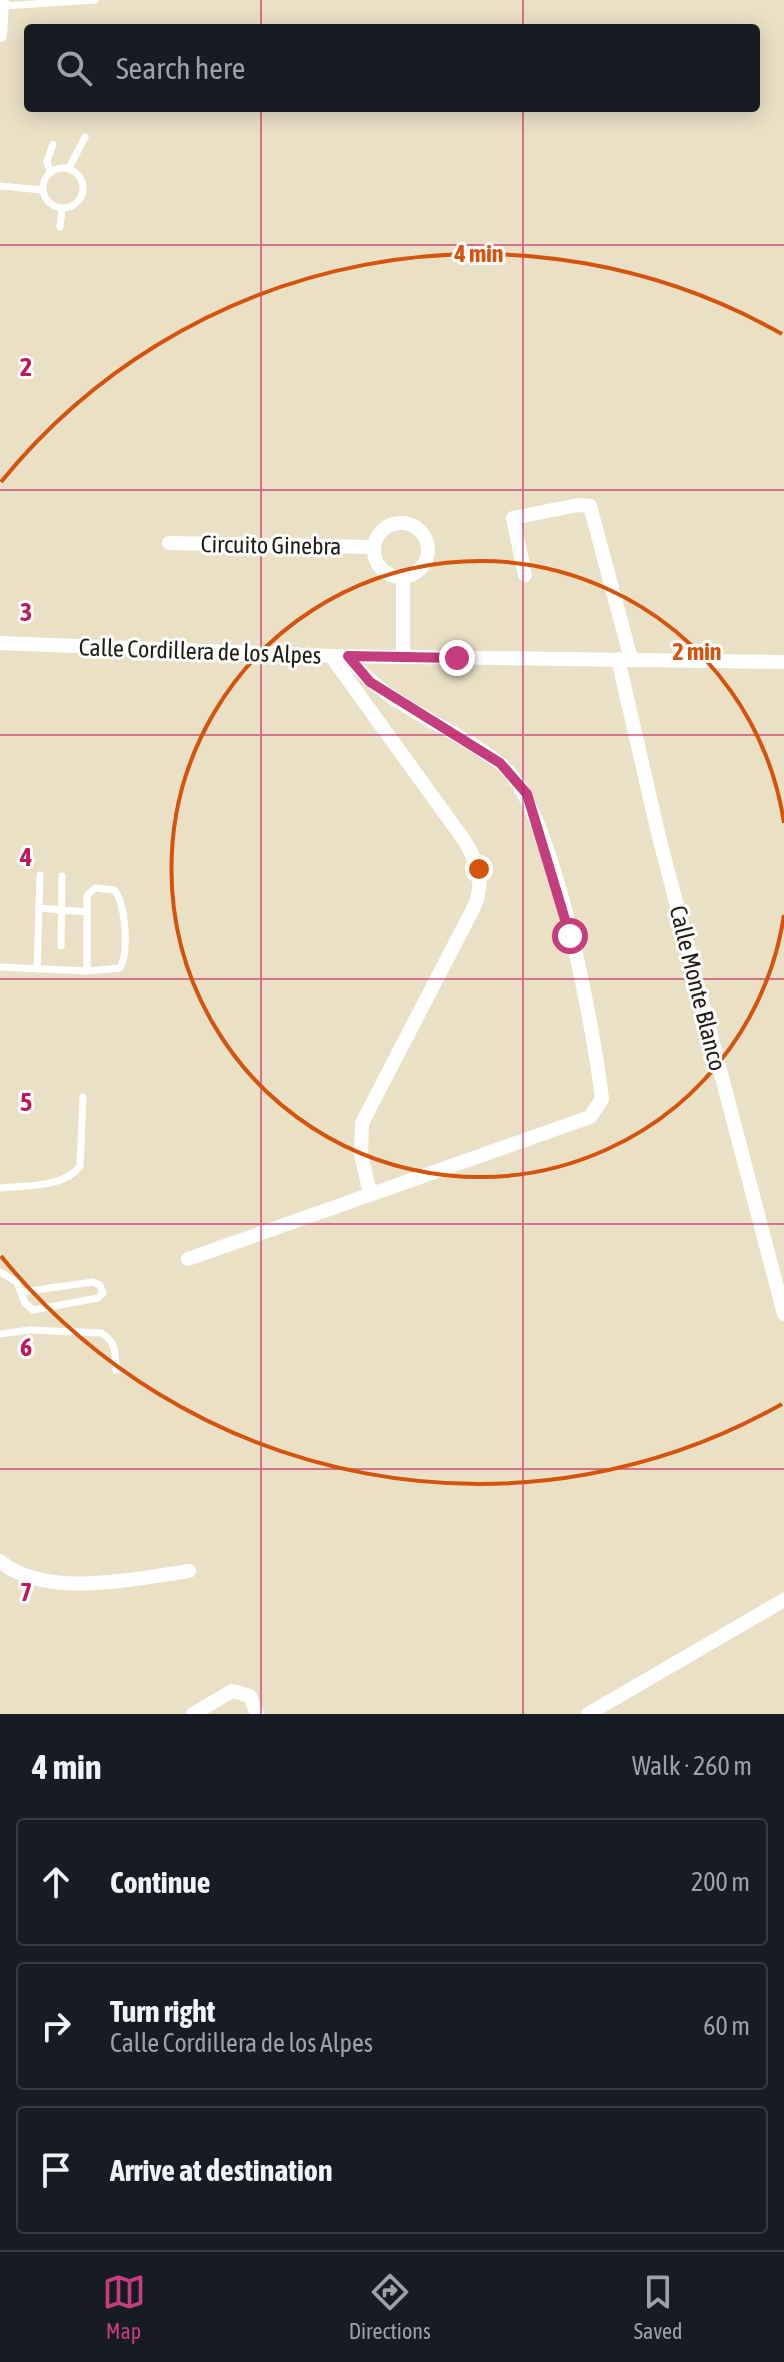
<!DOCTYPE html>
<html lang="en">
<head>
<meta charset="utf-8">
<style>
	:root { --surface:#171b24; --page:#20242c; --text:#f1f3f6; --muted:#9ea1a6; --line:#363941; --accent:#c43e7f }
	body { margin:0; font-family:"Asap Condensed",sans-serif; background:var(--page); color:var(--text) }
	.stop { position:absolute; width:24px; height:24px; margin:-18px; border:6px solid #c43e7f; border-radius:50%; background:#fff }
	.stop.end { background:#c43e7f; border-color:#fff; box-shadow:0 2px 8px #0008 }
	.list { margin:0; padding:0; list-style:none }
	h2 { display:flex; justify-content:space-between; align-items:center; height:104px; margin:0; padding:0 32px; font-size:34px }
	h2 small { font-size:26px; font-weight:400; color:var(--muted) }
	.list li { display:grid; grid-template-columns:52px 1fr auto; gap:24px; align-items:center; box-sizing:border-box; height:128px; margin:0 16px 16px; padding:0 16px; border:2px solid var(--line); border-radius:8px }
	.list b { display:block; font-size:30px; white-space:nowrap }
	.list p { margin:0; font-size:26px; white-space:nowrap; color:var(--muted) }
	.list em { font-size:26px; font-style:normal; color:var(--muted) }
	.icon { flex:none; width:44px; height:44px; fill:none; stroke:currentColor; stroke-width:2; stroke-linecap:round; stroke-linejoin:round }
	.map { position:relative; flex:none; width:784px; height:1714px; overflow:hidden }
	.search { position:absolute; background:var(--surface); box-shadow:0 4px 20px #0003; left:24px; right:24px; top:24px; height:88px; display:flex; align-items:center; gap:20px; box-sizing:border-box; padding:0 28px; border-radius:8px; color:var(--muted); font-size:30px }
	.sheet { height:536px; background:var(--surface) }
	nav { display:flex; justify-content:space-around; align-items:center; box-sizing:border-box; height:112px; border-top:2px solid var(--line); background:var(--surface); font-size:22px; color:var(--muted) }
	nav a { display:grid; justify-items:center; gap:4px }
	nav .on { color:var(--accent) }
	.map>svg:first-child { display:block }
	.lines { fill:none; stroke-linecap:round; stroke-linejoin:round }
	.lane { stroke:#fff; stroke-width:7 }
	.street { stroke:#fff; stroke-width:14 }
	.route { stroke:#c43e7f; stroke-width:10 }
	.grid { fill:none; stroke:#c2185b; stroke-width:2; stroke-opacity:0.55 }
	.ring { fill:none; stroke:#d4530d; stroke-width:4 }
	.labels { text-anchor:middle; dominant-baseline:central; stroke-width:6; stroke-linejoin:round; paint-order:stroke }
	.street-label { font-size:24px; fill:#211d14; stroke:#fff }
	.grid-label { font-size:26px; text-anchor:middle; font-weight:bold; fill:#c2185b; stroke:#fff; stroke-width:6; stroke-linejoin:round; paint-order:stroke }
	.centre { fill:#d4530d; stroke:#fff; stroke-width:4 }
	.ring-label { font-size:24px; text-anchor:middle; font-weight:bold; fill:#d4530d; stroke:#fff; stroke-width:6; stroke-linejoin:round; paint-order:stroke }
</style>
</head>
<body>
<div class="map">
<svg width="784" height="1714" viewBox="0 0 784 1714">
	<rect width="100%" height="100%" fill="#eae0c6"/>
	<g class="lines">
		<path class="lane" d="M2,6L95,0
			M43 188a20 20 0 1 1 40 0a20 20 0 1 1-40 0Z
			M69,168L85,137
			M50,172L47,161L53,144
			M0,186L42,190
			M60,227L62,209
			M39,908L87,912
			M61,946L62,876
			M0,967L87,971L120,968C129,952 126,904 114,890L95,888L87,896V971
			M37,969L40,875
			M0,1188C25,1185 65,1188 80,1166L83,1097
			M0,1272L17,1282L25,1303L33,1310L98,1298L103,1293L100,1285L93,1282L22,1292
			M0,1334L30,1330L101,1333C117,1342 115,1353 116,1370"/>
		<path class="street" d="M0,35L2,0
			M374 550a27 27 0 1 1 54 0a27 27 0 1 1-54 0Z
			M169,543L373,547
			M525,575L513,518L578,505L590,506L631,659
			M403,577V656
			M0,643L331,656L784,662
			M331,656L464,840C478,863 485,881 474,907L362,1123L361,1154L370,1193
			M618,659L659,837L784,1314
			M188,1259L590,1117L602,1099C594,1029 553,807 502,765C453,725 386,708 348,656
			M0,1561C44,1599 135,1579 189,1571
			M193,1714L232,1691L250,1696L257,1714
			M588,1714L784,1600"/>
	</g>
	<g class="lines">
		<path class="route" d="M457,658L348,656L370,682L500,763L527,794L570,936"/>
	</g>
	<path class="grid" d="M261,0V28M523,0V28M261,108V1714M523,108V1714M0,245H784M0,490H784M0,735H784M0,979H784M0,1224H784M0,1469H784"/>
	<g class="ring">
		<path d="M784 915A308 308 0 1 1 784 823"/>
		<path d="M782 1404A615 615 0 0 1 1 1256M1 482A615 615 0 0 1 782 334"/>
	</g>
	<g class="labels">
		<g class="street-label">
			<text transform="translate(271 545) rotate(1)">Circuito Ginebra</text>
			<text transform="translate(200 651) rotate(2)">Calle Cordillera de los Alpes</text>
			<text transform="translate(698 988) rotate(76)">Calle Monte Blanco</text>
		</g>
	</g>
	<g class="grid-label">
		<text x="26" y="376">2</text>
		<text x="26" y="621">3</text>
		<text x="26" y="866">4</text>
		<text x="26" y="1111">5</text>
		<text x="26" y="1356">6</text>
		<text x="26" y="1601">7</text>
	</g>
	<circle cx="479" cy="869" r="12" class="centre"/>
	<g class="ring-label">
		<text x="479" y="262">4 min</text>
		<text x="697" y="660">2 min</text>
	</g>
</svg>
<div class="stop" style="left:570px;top:936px"></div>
<div class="stop end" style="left:457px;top:658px"></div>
<div class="search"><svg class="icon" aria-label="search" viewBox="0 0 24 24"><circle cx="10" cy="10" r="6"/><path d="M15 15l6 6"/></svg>Search here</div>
</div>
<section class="sheet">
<h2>4 min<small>Walk · 260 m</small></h2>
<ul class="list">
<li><svg class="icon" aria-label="ahead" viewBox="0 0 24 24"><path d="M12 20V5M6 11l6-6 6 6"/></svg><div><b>Continue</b></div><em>200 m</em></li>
<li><svg class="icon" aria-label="right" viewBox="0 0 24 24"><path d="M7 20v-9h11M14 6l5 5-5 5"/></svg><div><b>Turn right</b><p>Calle Cordillera de los Alpes</p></div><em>60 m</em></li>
<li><svg class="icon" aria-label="arrive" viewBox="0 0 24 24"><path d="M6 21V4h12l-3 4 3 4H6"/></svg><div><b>Arrive at destination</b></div></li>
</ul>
</section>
<nav>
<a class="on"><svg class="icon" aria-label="map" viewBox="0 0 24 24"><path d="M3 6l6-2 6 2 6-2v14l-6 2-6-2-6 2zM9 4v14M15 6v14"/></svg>Map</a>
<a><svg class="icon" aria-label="directions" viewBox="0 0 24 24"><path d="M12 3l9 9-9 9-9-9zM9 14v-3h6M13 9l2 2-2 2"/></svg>Directions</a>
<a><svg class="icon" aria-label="saved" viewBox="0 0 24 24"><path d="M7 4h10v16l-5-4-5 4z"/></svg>Saved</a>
</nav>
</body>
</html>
